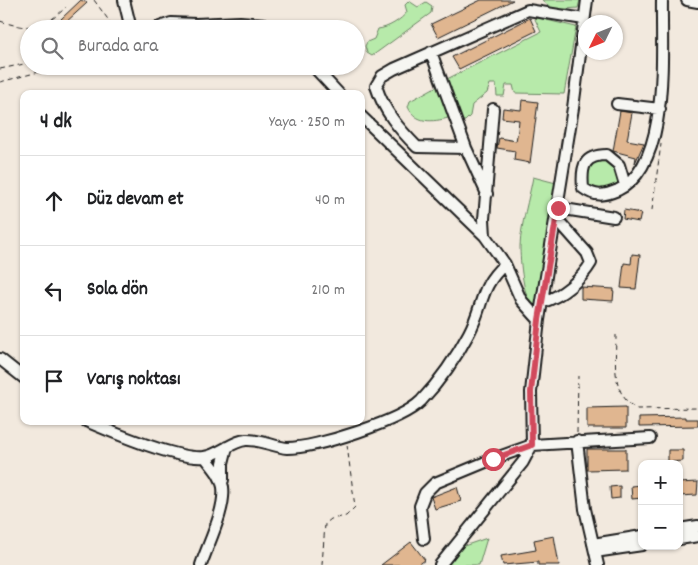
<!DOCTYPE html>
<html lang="tr">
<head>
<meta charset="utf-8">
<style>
	:root { --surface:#fff; --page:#f2f2f2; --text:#202124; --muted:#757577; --line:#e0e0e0 }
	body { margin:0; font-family:Dekko,sans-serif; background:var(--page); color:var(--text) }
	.controls { position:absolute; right:15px; bottom:15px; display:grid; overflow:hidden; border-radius:10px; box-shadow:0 1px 4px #0004 }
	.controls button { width:45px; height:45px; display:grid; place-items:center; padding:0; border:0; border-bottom:1px solid var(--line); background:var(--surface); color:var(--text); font:25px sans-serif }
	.compass { position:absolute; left:578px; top:15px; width:45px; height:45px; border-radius:50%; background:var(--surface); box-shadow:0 1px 4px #0004; rotate:227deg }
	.stop { position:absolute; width:15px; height:15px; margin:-11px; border:4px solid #d1495b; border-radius:50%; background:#fff }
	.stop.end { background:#d1495b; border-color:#fff; box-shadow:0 1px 5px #0008 }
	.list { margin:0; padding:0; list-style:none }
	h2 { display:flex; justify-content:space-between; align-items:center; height:65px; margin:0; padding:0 20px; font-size:21px }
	h2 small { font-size:16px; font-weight:400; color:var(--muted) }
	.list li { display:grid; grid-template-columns:32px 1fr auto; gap:15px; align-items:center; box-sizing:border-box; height:90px; padding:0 20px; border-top:1px solid var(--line) }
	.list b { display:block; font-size:19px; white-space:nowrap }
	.list em { font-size:16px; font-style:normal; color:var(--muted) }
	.icon { flex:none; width:28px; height:28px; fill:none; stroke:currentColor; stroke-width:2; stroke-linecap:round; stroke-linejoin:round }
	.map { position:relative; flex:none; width:698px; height:565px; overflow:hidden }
	.search { position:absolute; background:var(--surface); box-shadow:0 1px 4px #0004; left:20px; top:20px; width:345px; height:55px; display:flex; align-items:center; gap:12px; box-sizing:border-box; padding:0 18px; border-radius:28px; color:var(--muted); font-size:19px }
	.panel { position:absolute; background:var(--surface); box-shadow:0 1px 4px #0004; left:20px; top:90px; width:345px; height:335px; border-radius:10px }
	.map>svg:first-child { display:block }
	.green { fill:#b7eaaa; stroke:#6a8363 }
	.building { fill:#e0b690; stroke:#1c1c1c }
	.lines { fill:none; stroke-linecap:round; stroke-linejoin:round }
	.minor-casing { stroke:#1c1c1c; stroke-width:14 }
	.path { stroke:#1c1c1c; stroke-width:1; stroke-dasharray:5 4; stroke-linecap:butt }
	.minor { stroke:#f6f6f2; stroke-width:10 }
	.route { stroke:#d1495b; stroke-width:6 }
</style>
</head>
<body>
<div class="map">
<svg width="698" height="565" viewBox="0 0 698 565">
	<rect width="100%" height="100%" fill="#f2e9de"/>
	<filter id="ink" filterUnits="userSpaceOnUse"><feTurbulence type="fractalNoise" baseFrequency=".02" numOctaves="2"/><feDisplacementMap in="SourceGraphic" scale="10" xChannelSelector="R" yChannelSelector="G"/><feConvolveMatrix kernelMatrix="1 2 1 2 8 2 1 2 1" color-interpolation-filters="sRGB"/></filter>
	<g filter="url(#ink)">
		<path class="green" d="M542,0H580L578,8L554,10Z
			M409,1L418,7L426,2L432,6L431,13L372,56L367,53L365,46L367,42L374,39L378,29C388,28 401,20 407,12L405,5Z
			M534,17L576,27L564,94L515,93L513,85H506L504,96H497L496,84H490L487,93L472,105L470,116L465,121H459L447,79L541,32Z
			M439,85L448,118C433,122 416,124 408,107L410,101Z
			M599,157L609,159L616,169L618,185C608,191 596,193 586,185C586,172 588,165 599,157Z
			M533,177L556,183L537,306L534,309C523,299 520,261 520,246C521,224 529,199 533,177Z
			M487,538L479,565H448L461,547Z"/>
		<path class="building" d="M81,0L87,3L65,23L61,19Z
			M481,0H513L438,37L431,24Z
			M530,18L536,31L459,69L452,57Z
			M522,100L538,102L530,163L514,160L515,151L497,148L499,138L516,141L518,130L519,120L502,118L503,108L521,110Z
			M620,111L632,113L627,140L644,143L635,163L636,157L613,151Z
			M624,210L641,213L639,222L623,219Z
			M632,254L640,255L636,289L621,288L624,263L631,264Z
			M581,287L614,289L613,301L581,299Z
			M626,407V428H587V408Z
			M686,417V419H698V426L639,427V418Z
			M587,449H626V469L587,470Z
			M668,450H683V461L668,462Z
			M698,482L697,495L679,496V483Z
			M642,485V498L632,499L631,486Z
			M620,486V498L611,499L610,487Z
			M457,487L461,501L435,509L431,497Z
			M554,536L559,565H538V562L503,565L501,556L536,550L534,540Z
			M411,542L425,560L418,565H381Z"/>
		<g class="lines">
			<defs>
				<path id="minor" d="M124,0L131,29
					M687,0L698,2
					M154,29L171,23L196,24L240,22L264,24L274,29
					M431,52L466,148L487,194
					M313,66L339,94
					M617,104L660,109
					M361,116L485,236L505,264L521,300L539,320
					M466,148L417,147C398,128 384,111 376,86L382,76L394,69L528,10L584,19
					M625,185L619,165L607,155C584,155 581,166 583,188C595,197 604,196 618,190C671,165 661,50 662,0
					M558,208L614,217
					M485,236L484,219L493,109
					M543,302C562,296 581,280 591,263L587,253L556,218
					M0,359L24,378
					M86,421C112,432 177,460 204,457C219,455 232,441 246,440C260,439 274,447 287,448C316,448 401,421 421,401C439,382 457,356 469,333C484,305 479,287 505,264
					M577,441L585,509L598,565
					M223,480V463L227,447
					M679,529L698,526
					M424,539L420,506L425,493L435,483L493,459L532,445L650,438
					M679,539L698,536
					M593,544L642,536
					M595,552L642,545
					M201,565C208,544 226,509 223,487C221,475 212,466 205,457
					M440,565L523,462L532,445L531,392L539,320L573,108L587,0"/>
			</defs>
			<use href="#minor" class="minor-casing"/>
			<path class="path" d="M94,0L115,29
				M0,21C30,31 44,29 66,7
				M0,69L29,63
				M0,82L62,66
				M652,210L661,144
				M616,335C616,361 610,394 637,409L698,408
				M577,433L578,376
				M322,565L325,524L331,519L346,516L355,507L347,445"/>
			<use href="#minor" class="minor"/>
		</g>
	</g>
	<g class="lines" filter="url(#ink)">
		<path class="route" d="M493,459L532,445L531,392L539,320L558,208"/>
	</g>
</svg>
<div class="controls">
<button>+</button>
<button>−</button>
</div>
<svg class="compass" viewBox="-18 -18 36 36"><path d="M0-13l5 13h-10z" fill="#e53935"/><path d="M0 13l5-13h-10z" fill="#757577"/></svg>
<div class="stop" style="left:493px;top:459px"></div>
<div class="stop end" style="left:558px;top:208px"></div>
<div class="search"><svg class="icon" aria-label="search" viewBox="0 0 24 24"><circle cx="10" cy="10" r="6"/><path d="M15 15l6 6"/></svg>Burada ara</div>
<section class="panel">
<h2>4 dk<small>Yaya · 250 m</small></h2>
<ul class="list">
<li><svg class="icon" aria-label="ahead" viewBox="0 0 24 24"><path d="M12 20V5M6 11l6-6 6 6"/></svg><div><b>Düz devam et</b></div><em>40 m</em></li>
<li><svg class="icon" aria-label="left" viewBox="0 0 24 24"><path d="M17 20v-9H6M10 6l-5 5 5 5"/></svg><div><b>Sola dön</b></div><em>210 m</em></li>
<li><svg class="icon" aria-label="arrive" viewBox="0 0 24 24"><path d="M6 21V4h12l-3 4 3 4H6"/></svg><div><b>Varış noktası</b></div></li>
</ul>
</section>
</div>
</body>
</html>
